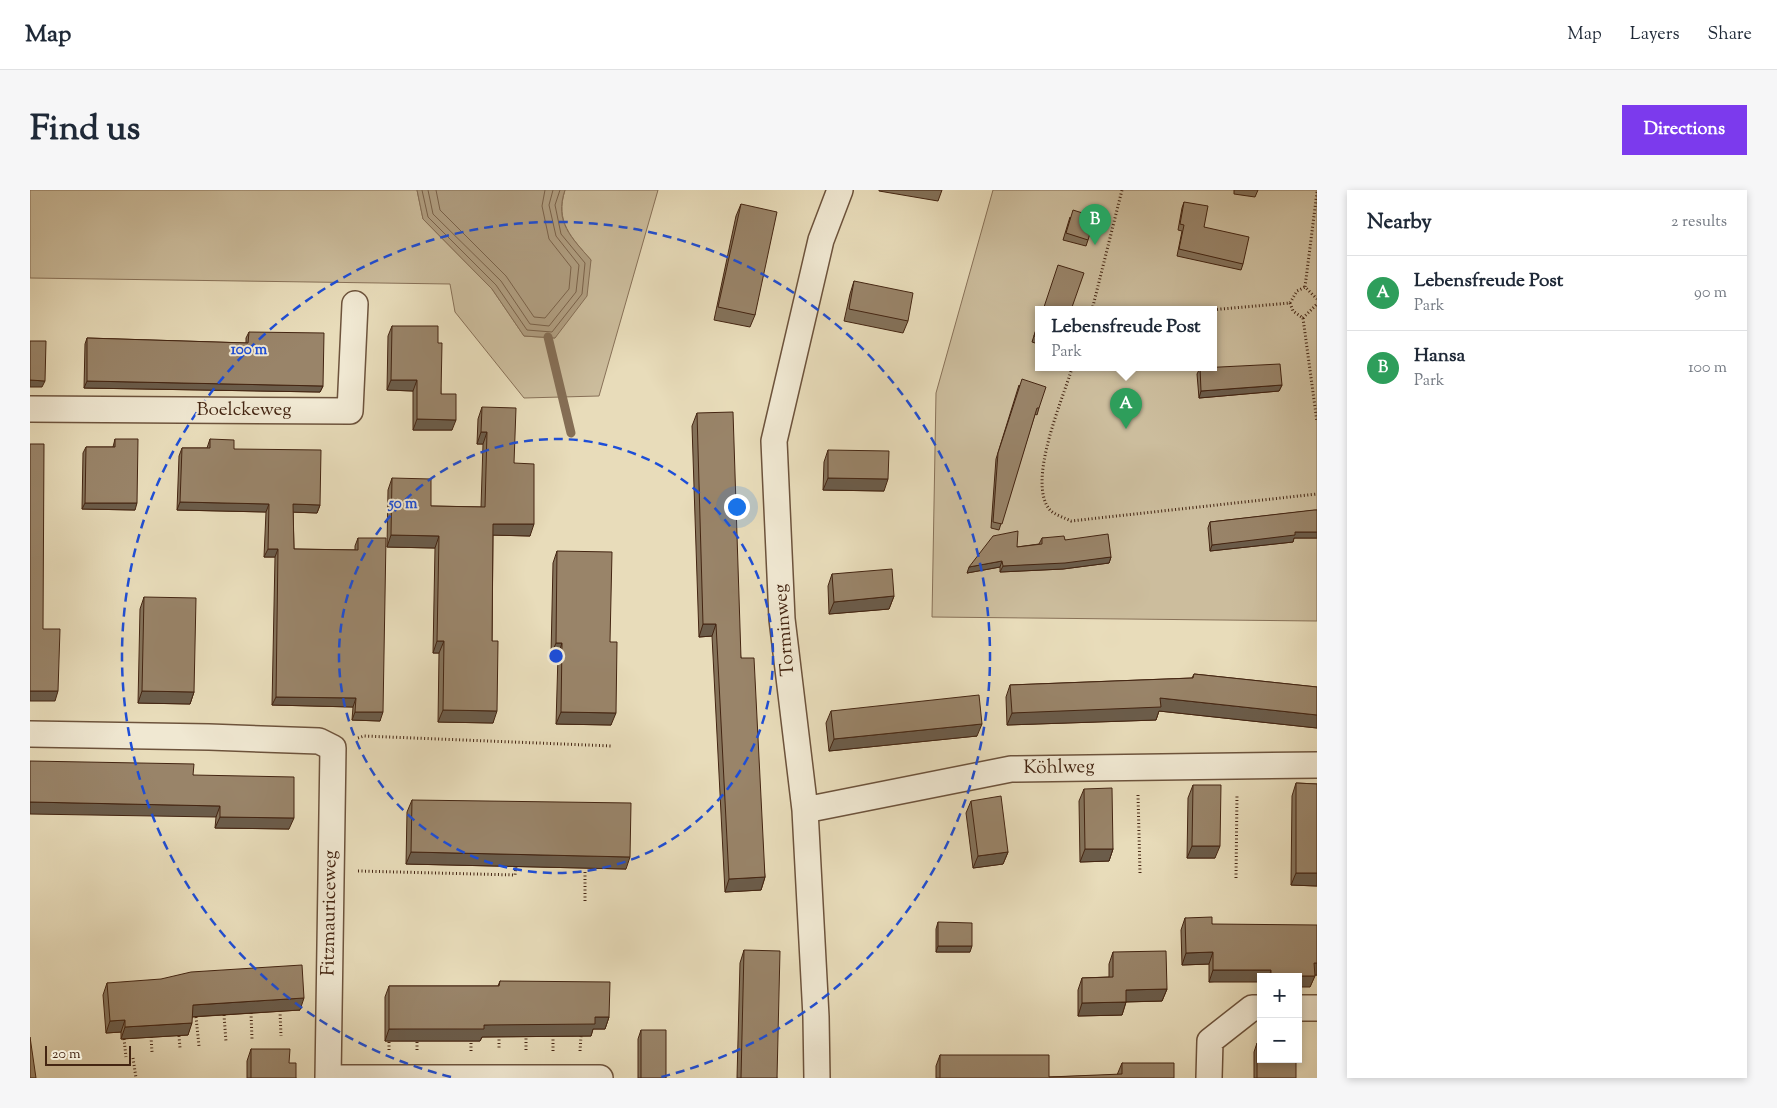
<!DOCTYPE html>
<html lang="en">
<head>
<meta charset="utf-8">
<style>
	:root { --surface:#fff; --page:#f6f6f7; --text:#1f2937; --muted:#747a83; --line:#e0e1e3; --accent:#7c3aed }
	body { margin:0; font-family:"Sorts Mill Goudy",serif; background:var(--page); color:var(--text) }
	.controls { position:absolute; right:15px; bottom:15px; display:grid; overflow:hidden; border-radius:0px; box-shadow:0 2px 8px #0003 }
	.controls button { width:45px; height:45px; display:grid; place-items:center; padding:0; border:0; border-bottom:1px solid var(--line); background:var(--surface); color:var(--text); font:25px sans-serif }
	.scale { position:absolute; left:15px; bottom:12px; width:86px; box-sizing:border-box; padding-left:5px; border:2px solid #442512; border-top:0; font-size:14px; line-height:18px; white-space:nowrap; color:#442512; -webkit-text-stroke:4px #f0e8d2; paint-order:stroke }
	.you { position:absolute; left:706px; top:316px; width:18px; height:18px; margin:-12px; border:4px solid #fff; border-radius:50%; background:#1a73e8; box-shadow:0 0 0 8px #1a73e833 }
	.badge { display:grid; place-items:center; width:32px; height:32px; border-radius:50%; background:var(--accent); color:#fff; font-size:16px; font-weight:700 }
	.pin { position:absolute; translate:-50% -41px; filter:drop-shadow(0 1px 2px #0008) }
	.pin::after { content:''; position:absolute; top:26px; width:18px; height:15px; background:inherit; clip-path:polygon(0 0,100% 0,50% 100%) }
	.popup { position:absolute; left:1005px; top:116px; width:182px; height:65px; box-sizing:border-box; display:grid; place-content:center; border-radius:0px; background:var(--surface); filter:drop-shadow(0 1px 4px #0005); font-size:16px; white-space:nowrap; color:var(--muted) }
	.popup b { font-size:19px; color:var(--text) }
	.popup::after { content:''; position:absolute; left:50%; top:100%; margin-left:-10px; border:10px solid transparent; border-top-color:var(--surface) }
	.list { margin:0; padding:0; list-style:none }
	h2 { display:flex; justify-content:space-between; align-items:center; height:65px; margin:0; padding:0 20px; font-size:21px }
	h2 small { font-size:16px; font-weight:400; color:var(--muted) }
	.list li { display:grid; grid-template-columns:32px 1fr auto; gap:15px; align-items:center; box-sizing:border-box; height:75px; padding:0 20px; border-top:1px solid var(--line) }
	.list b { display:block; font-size:19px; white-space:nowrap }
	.list p { margin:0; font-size:16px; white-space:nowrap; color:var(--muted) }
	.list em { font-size:16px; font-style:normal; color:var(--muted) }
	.map { position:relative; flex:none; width:1287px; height:888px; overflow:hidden; border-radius:0px }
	header { display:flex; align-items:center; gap:30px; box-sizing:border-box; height:70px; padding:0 25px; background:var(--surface); border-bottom:1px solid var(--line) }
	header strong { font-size:24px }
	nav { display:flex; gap:28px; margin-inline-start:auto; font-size:18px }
	.intro { display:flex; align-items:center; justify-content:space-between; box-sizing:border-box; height:120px; padding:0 30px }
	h1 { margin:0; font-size:35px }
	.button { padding:12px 22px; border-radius:0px; background:var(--accent); color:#fff; font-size:18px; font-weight:700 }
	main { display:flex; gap:30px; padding:0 30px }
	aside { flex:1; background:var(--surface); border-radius:0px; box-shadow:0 2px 8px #0003 }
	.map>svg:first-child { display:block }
	.green { fill:#ccbd9d; stroke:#887158; fill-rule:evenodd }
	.water { fill:#b09e81; stroke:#856e55 }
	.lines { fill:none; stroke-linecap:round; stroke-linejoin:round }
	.shore { stroke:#7a624a; stroke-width:1 }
	.stream { stroke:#856e55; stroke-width:9 }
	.minor-casing { stroke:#6d533c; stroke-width:28 }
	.path { stroke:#442512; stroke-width:3; stroke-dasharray:1 2.5; stroke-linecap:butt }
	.minor { stroke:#f0e8d2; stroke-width:25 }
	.wall { fill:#84725a; stroke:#442512 }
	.shaded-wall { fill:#6b5c4a; stroke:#442512 }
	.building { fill:#998469; stroke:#442512 }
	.ring { fill:none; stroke:#1d4ed8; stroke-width:2.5; stroke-dasharray:9 6 }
	.labels { text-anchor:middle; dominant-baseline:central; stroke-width:4; stroke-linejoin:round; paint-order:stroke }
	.street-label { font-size:19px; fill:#442512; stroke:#f0e8d2 }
	.centre { fill:#1d4ed8; stroke:#f0e8d2; stroke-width:2.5 }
	.ring-label { font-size:15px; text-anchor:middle; font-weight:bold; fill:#1d4ed8; stroke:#f0e8d2; stroke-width:4; stroke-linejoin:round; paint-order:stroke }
</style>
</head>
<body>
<header>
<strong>Map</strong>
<nav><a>Map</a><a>Layers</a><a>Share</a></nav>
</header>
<div class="intro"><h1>Find us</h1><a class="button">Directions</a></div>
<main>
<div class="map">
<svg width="1287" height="888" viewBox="0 0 1287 888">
	<rect width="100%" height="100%" fill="#e8dcba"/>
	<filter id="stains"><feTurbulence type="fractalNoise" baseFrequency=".004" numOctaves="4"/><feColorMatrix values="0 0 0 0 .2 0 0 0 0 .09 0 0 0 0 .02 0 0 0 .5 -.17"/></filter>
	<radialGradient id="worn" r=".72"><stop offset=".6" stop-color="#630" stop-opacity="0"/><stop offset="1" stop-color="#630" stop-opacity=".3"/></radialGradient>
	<path class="green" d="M0,0H387L393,29L462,99L494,146L525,148L561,70C541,47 525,32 535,0H628L569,206L494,208L425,122L420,94L0,88Z
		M963,0H1287V431L902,427L906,203ZM1008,120H1184V178H1008Z"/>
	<path class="water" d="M387,0H535C524,32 541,47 561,70L557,106L525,148L494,146L462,99L393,29Z"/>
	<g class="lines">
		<path class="shore" d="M392,0L398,27L466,95L497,140L522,142L552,104L555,73L531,44L525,15L530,0
			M398,0L403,24L471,91L500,134L519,136L546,102L549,75L526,46L519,15L523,0
			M406,0L410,20L476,86L504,127L515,128L539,99L541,77L519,49L512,16L515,0"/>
		<path class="stream" d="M518,147L541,243"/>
		<defs>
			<path id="minor" d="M0,219L320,221L325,114
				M0,544L179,547L289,551L303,558L298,888
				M775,620L981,579L1287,575
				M1268,818H1287
				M298,888H570
				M787,888L786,827L775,620L752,429L744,251L791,50L810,0
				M1179,888L1180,851L1222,818H1231"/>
		</defs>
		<use href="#minor" class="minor-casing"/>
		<path class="path" d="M1287,2L1275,97L1287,109
			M1260,113L1263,121L1273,128L1287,232
			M1062,120L1092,0
			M1180,120L1260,113L1267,101L1275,97
			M1273,128L1287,114
			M1042,178C1033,209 996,292 1020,320C1025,325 1035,328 1041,331L1287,304
			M328,548L334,546L582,556
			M1108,605L1110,683
			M328,681L485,685L486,676
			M1206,688L1207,604
			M555,711V681
			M250,821L251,846
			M221,823L222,849
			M194,825L196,852
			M166,827L169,856
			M149,846L150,858
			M469,846V860
			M121,847L122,862
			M94,849L96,867
			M359,860V851
			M387,860V851
			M496,860V846
			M441,861V851
			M523,861V846
			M550,861L551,846
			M103,868L106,888"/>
		<use href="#minor" class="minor"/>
	</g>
	<path class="wall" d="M849,0H912L908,11L849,1Z
		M1204,0H1228L1225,7L1204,4Z
		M1154,12L1174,37L1213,74L1211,80L1147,66L1152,41L1148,40L1152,18Z
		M711,14L725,125L720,137L684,130L706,26Z
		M1040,27L1058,50L1056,56L1033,50Z
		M824,91L878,131L873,143L814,131L820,104Z
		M1008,133V154L1002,152Z
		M362,136L408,153L411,204L422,240H383V201L357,200L358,146Z
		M219,142L293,196L290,202L54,198L55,154L57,148L216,153V148Z
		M1170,178L1252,195L1249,201L1169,208L1167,184Z
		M989,195L1009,218L1007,225L1005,224L969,340L961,338L966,269Z
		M452,217L484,273L500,346L463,345L462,451L463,533L408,532L409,463H403L405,358L357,357L358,300L362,288L401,316L451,317L453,254H447L448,229Z
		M667,223L711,468L735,687L731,700L695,702L682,446L669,447L662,236Z
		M85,249L105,320L52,319L53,263L56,257H83Z
		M180,249L204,259L290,315L287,323L263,322L264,359L325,360V356L328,348L350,531L322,530L323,517L242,515L245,367H234L236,322L147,320L149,266L152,258H177Z
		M798,260L854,301L793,300L794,272Z
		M1287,320V348H1264L1263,352L1180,361L1178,338L1180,332Z
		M1012,348L1035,350L1081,367L1079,373L1033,379L970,382V377L937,383L987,357L1009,354Z
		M527,361L580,452L581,535L526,534L528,465H521L523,373Z
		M802,384L864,406L859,419L799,424L798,396Z
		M114,407L164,502L160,514L108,513L110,419Z
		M1164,484L1287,497V538L1129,521L1126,530L977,535L976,507L980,495L1162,488Z
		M801,521L947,546L799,561L796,533Z
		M163,585L259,639L185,638L186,627Z
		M1266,593L1287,594V696L1261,695L1262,606Z
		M1163,595L1185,668H1157L1158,608Z
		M1054,599L1083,659L1079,671L1050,672L1049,611Z
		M382,610L596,679L376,674L377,622Z
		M941,611L978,662L973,674L943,678L936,623Z
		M1155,728L1182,734L1287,785H1285L1280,797L1268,787H1231L1179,792V774L1152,775L1151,740Z
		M908,732L940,762H906V739Z
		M714,760L747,888H707L710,773Z
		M1083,762L1137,799L1132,811L1096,812L1092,825L1048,826V800L1052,788L1079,787V774Z
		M470,791L579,827L575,839H563L561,846L452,847L450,851H355V807L359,796H468Z
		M77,793L270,820L162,827L158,845L91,849V842L76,843L73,805Z
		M611,840L636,888H608V849Z
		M1227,853L1266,888H1224V862Z
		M221,859L259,873L266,888H217V871Z
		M910,865L1019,887L1087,885L1092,873L1144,888H906V876Z"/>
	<path class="shaded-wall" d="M0,190L15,191L12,197H0Z
		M361,190H387L383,201L357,200Z
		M57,191L293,196L290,202L54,198Z
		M1252,195L1249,201L1169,208L1171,201Z
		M387,229L426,230L422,240H383Z
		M451,242H457L453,254H447Z
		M798,288L858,289L854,301L793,300Z
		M150,312L239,314L236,322L147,320Z
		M55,313H107L105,320L52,319Z
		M263,314L290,315L287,323L260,322Z
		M463,334H504L500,346L459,345Z
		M1265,342H1287V348H1264L1263,352L1180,361L1182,355Z
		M361,345L409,346L405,358L357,357Z
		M238,359H248L245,367H234Z
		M1081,367L1079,373L1033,379L970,382L973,376Z
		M972,371L970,377L937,383L939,377Z
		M864,406L859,419L799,424L804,412Z
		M673,434H686L682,446L669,447Z
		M407,451H414L409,463H403Z
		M526,453H532L528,465H521Z
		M0,501H28L25,511H0Z
		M112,501L164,502L160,514L108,513Z
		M246,507L326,508L323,517L242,515Z
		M1130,508L1287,525V538L1129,521L1126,530L977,535L982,523Z
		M413,520L467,521L463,533L408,532Z
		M325,522H353L350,531L322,530Z
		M531,522L586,523L581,535L526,534Z
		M952,534L947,546L799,561L804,549Z
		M0,612L190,616L186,627L0,624Z
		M190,627L264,628L259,639L185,638Z
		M1162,656H1190L1185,668H1157Z
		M1055,659H1083L1079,671L1050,672Z
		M381,662L600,667L596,679L376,674Z
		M978,662L973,674L943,678L948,666Z
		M1266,683H1287V696L1261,695Z
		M735,687L731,700L695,702L699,689Z
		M908,756H942L940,762H906Z
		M1183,762L1179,774L1152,775L1156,763Z
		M1284,773H1287V785H1280Z
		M1183,780H1241L1239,787H1231V792H1179Z
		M1241,786H1285L1280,797H1268V787H1241Z
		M1137,799L1132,811L1091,812L1096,800Z
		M274,808L270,820L158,827L163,815Z
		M1096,812L1092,825L1048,826L1052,813Z
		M565,827H579L575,839H563L561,846L452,847L450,851H355L359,839L454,835Z
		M95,830L91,842L76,843L80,831Z
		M162,833L158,845L91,849L95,837Z"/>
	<path class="building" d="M1154,12L1178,16L1174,37L1219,47L1213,74L1149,59L1154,35L1150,34Z
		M711,14L747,22L725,125L688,117Z
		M1043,20L1065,27L1058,50L1036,43Z
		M1028,75L1054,83L1041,120H1013Z
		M824,91L883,103L878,131L819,119Z
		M1008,134V147L1004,146Z
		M362,136H408V153H412L411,204H426V230L387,229V190H361Z
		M219,142L294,143L293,196L57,191V148L218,153Z
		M0,151H16L15,191L0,190Z
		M1250,174L1252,195L1171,201L1170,178Z
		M992,189L1016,197L1009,218H1007L972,334L963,332L968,263Z
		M452,217L486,218L484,273L504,274V334H463L462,451H468L467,521L413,520L414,451H407L409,346L361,345L362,288L401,289V316L455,317L457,242H451Z
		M703,222L711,468H724L735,687L699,689L686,434H673L667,223Z
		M85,249H108L107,313H55L56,257H85Z
		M180,249L204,250V259L291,260L290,315L263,314L264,359L328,360V348H356L353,522H325L326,508L246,507L248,359H238L239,314L150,312L152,258H180Z
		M0,254H14L13,439H30L28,501H0Z
		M798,260L859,261L858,289L798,288Z
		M1284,320H1287V342H1265V345L1182,355L1180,332Z
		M988,341L987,357L1012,354V348L1034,346L1035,350L1078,344L1081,367L1035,373L973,376L972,371L939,377L963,346Z
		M527,361L582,362L580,452H587L586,523L531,522L532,453H526Z
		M862,379L864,406L804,412L802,384Z
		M114,407L166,408L164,502L112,501Z
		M1164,484L1287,497V525L1130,508L1131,517L982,523L980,495L1163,488Z
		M949,505L952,534L804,549L801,521Z
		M0,571L164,574L163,585L264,587V628L190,627V616L0,612Z
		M1266,593L1287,594V683H1266Z
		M1163,595H1191L1190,656H1162Z
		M1082,598L1083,659H1055L1054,599Z
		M971,606L978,662L948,666L941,611Z
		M382,610L601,613L600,667L381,662Z
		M1182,727V734L1287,735V773H1284L1285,786H1241V780H1183V762L1156,763L1155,728Z
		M908,732L942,733V756H908Z
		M714,760L750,761L747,888H711Z
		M1136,761L1137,799L1096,800V812L1052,813V788L1083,787V762Z
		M272,775L274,808L163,815L162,833L95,837V830L80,831L77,793L131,789L161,782Z
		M470,791L580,792L579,827H565V834L454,835V839H359V796H469Z
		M611,840H636V888H611Z
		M0,847L6,888H0Z
		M1227,853H1231V869H1266V888H1227Z
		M221,859H260L259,873H266V888H221Z
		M910,865H1019V887L1092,884V873H1144V888H910Z"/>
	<g class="ring">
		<circle cx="526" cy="466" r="217"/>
		<path d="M421 887A434 434 0 1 1 631 887"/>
	</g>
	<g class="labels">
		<g class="street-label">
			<text x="214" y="220">Boelckeweg</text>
			<text transform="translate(755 440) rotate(-95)">Torminweg</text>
			<text transform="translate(1029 578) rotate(-1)">Köhlweg</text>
			<text transform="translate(300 723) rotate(-89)">Fitzmauriceweg</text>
		</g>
	</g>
	<circle cx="526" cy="466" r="8" class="centre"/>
	<g class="ring-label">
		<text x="219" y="164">100 m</text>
		<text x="373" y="318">50 m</text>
	</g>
	<rect width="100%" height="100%" filter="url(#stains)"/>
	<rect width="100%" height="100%" fill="url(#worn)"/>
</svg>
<div class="controls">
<button>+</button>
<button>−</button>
</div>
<div class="scale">20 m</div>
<div class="you"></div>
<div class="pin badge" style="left:1096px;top:239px;background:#2e9e5b">A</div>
<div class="popup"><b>Lebensfreude Post</b>Park</div>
<div class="pin badge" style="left:1065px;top:55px;background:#2e9e5b">B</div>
</div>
<aside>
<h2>Nearby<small>2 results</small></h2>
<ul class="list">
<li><span class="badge" style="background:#2e9e5b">A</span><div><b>Lebensfreude Post</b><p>Park</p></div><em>90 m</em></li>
<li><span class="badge" style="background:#2e9e5b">B</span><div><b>Hansa</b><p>Park</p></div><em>100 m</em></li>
</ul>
</aside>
</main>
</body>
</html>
